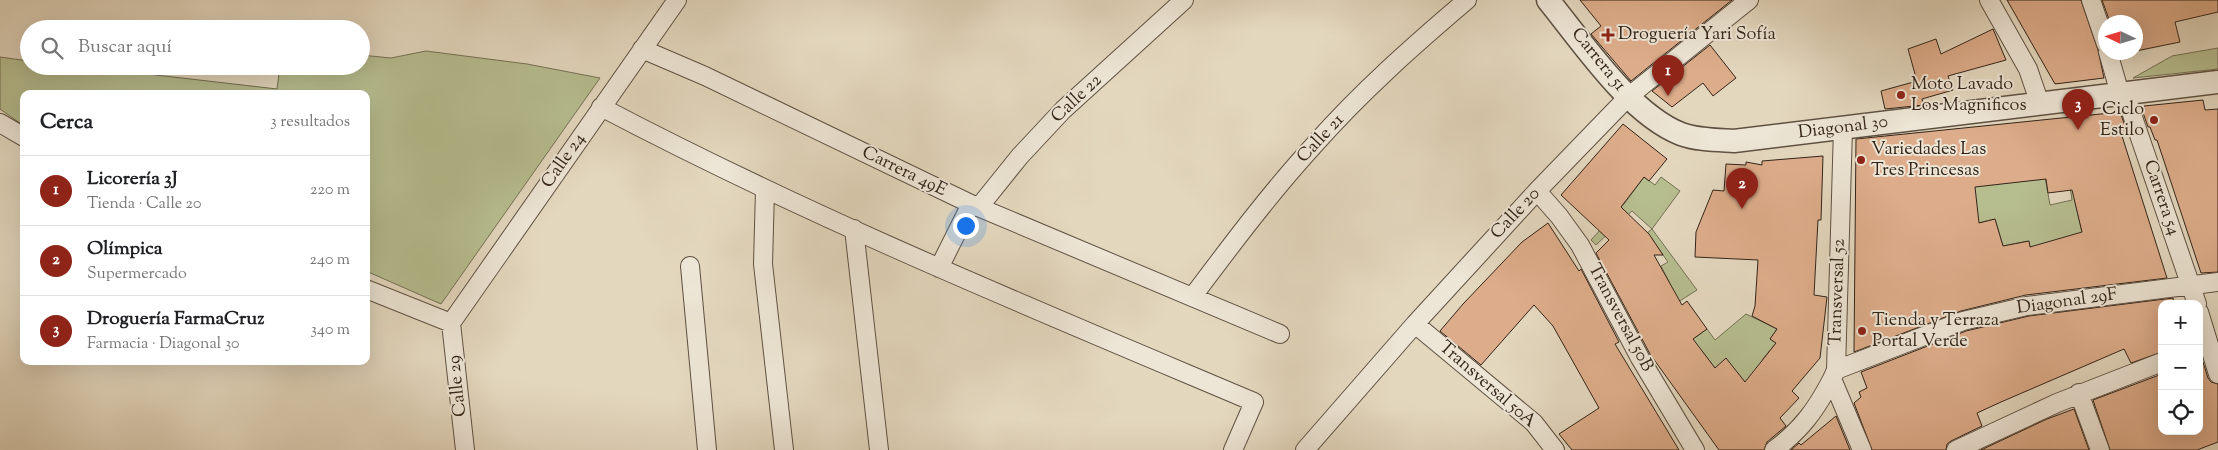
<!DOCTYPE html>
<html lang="es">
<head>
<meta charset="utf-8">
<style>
	:root { --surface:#fff; --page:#f2f2f2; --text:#202124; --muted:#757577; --line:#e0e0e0; --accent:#8f2418 }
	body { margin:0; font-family:"Sorts Mill Goudy",serif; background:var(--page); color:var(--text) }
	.controls { position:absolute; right:15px; bottom:15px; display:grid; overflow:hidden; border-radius:10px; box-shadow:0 5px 20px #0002 }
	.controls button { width:45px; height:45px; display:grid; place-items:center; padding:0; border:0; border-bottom:1px solid var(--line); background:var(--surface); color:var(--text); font:25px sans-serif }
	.compass { position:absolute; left:2098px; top:15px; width:45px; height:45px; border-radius:50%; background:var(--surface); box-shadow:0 5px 20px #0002; rotate:274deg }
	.you { position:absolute; left:965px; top:225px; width:18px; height:18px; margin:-12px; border:4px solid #fff; border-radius:50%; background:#1a73e8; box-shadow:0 0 0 8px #1a73e833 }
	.badge { display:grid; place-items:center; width:32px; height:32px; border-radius:50%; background:var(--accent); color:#fff; font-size:16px; font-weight:700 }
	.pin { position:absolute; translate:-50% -41px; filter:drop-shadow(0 1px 2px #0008) }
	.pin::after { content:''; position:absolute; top:26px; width:18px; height:15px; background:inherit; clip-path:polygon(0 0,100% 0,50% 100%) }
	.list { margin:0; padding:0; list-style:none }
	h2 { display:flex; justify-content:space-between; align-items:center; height:65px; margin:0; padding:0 20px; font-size:21px }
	h2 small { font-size:16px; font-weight:400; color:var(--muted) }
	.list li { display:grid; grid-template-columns:32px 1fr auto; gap:15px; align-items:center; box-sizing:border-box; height:70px; padding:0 20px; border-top:1px solid var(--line) }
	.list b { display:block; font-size:19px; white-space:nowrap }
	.list p { margin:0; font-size:16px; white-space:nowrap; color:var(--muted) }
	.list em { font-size:16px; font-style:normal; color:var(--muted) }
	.icon { flex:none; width:28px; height:28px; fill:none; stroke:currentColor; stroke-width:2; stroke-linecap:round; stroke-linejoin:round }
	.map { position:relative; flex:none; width:2218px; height:450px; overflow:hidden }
	.search { position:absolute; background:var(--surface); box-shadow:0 5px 20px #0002; left:20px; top:20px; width:350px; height:55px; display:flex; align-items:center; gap:12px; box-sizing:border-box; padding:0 18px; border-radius:28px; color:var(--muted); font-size:19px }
	.panel { position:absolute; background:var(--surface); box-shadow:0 5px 20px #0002; left:20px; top:90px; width:350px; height:275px; border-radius:10px }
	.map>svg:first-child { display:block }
	.green { fill:#b6bd8f; stroke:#747054 }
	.building { fill:#ddac8a; stroke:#332419; fill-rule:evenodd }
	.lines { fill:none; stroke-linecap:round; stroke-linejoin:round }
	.minor-casing { stroke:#5f5142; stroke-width:20 }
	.tertiary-casing { stroke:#5f5142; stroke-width:25 }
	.minor { stroke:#ede5d5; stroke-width:18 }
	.tertiary { stroke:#ede5d5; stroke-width:22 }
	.poi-dot { fill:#8f2418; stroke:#ede5d5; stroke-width:2 }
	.labels { text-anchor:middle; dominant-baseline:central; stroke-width:4; stroke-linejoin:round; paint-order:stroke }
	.poi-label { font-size:18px; fill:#332419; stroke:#ede5d5; text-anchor:start }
	.street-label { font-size:18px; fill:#332419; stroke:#ede5d5 }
</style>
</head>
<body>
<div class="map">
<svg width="2218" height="450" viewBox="0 0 2218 450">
	<rect width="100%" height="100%" fill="#e3d7be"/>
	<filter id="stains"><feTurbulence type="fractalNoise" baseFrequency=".004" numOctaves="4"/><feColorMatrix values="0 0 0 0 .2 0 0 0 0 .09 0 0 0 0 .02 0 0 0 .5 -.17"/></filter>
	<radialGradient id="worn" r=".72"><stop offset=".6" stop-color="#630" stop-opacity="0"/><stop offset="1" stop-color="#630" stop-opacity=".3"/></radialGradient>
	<path class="green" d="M2218,48V69L2133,78L2172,56Z
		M426,51L527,64L600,78L441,304L366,271V94H24V126L0,109V57L29,61V66H78L277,89L280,66H361V55L391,58Z
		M2066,161L2084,242L2030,247L2028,241L2003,246L1995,219L1965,226L1974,180L2045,177L2050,205L2072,200Z
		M1644,177L1655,185L1661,177L1680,191L1652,229L1697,290L1667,309L1669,282L1661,266L1668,262L1652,239L1631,246L1652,229L1632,211L1596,245L1591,240L1624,204Z
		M1746,314L1777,329L1770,339L1776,343L1762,360L1768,367L1748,386L1726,359L1715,368L1702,351L1686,344L1707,329L1715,340Z"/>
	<path class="building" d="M1580,0H1732L1631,81L1591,34L1601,26Z
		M2007,0H2081L2098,50L2104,78L2055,84Z
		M2102,0H2218V12L2175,22L2180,42L2136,51V22H2110Z
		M1993,29L2006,60L1948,76L1953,90L1922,99L1924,105L1885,109L1881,91L1917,81L1908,49L1936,39L1941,54Z
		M1710,45L1736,78L1713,96L1703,83L1672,107L1652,91Z
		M2203,100L2205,110L2218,109V272L2201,273L2157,140H2155L2150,127H2148L2142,110H2145L2144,106Z
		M2120,112L2128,134L2122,136L2167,278L2026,295L1961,311L1854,352L1856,139ZM2046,179L2048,193L2072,190L2082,232L2030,247L2029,241L2003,246L1995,219L1979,223L1975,187Z
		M1623,124L1667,159L1649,181L1644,177L1621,207L1649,234L1663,255H1654L1682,305L1687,301L1707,329L1693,339L1715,368L1726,358L1745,382L1776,343L1770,339L1777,329L1752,316L1755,306L1758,260L1695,257L1696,232L1713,190L1724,191L1726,164L1746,165V162L1762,165V161L1823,156L1821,220H1818L1814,295L1827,297L1820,358L1792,391L1799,398L1780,418L1786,426L1767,442L1764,450H1719L1650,354L1596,253L1609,240L1561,195Z
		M1548,223L1579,271L1581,269L1619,342L1615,344L1679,450H1572L1559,434L1599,408L1553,326L1534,305L1481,365L1440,331L1463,304L1522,242Z
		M2173,298L2174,304H2162V352L2131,363L2124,349L2001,402L1977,413L1982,426L1951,441L1947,444L1946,450H1872L1854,403L1861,397L1859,392L1867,388L1861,372L1966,331L2029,316Z
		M2202,359L2208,378L2211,382L2218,384V442L2197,450H2110L2093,400L2162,374V431H2199V360Z
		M2074,409L2089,450H1981L2047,419Z
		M1836,416L1850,450H1791L1799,443L1801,445Z"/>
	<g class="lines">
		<defs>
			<path id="minor" d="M1989,0L2028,69L2040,104
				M2091,0L2106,44
				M642,49L705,76L971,204L1280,334
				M2108,52L2120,94
				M2125,94L2197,304
				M601,107C812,218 1034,309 1254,402L1233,450
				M0,123L24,137
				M1843,128L1836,370L1832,379L1862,450
				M765,190L763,264L784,450
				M1537,191L1559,216L1580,245L1640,358L1695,450
				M979,207L1020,156L1063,110L1184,0
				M854,229L879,450
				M690,266L707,450
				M939,268L971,204
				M366,289L451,323
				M1193,296C1232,244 1271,192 1315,144C1361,92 1414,45 1467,0
				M2199,312L2218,374
				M451,323L677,0
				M451,323L465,450
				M1415,324L1534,423L1555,450
				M1836,370L1963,321L2027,306L2218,282
				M2079,393L2100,450
				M1305,450L1415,324L1537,191L1628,97L1749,0
				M1774,450C1801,430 1816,410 1832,379
				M1956,450L2057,403L2162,362"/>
			<path id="tertiary" d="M1548,0C1583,43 1630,114 1681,134C1697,140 1717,140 1734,141L2218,82"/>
		</defs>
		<use href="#minor" class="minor-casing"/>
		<use href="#tertiary" class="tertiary-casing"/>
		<use href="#minor" class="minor"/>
		<use href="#tertiary" class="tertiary"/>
	</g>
	<g class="poi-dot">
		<path d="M1605.5 27.5h5v5h5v5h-5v5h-5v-5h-5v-5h5z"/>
		<circle cx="1901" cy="95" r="5"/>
		<circle cx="2154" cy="120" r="5"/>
		<circle cx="1861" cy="160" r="5"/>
		<circle cx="1862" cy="331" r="5"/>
	</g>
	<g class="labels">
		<g class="poi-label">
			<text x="1618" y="35">Droguería Yari Sofía</text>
			<text x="1911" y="85">Moto Lavado<tspan x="1911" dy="21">Los Magnificos</tspan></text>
			<text x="2144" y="110" text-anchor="end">Ciclo<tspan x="2144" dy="21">Estilo</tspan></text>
			<text x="1871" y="150">Variedades Las<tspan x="1871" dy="21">Tres Princesas</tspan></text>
			<text x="1872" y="321">Tienda y Terraza<tspan x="1872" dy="21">Portal Verde</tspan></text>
		</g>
		<g class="street-label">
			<text transform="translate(1598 60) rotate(51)">Carrera 51</text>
			<text transform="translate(1077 99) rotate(-43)">Calle 22</text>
			<text transform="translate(1843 128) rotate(-7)">Diagonal 30</text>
			<text transform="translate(1321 139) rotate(-47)">Calle 21</text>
			<text transform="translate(564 161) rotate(-55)">Calle 24</text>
			<text transform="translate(904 172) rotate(26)">Carrera 49E</text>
			<text transform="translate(2161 198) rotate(71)">Carrera 54</text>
			<text transform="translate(1516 214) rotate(-47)">Calle 20</text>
			<text transform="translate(1838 292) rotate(-88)">Transversal 52</text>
			<text transform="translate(2067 302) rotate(-8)">Diagonal 29F</text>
			<text transform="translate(1620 318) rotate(62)">Transversal 50B</text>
			<text transform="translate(1487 385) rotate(41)">Transversal 50A</text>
			<text transform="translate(458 386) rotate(-96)">Calle 29</text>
		</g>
	</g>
	<rect width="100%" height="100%" filter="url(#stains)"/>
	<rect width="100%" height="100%" fill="url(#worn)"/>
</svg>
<div class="controls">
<button>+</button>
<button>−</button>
<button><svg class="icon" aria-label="locate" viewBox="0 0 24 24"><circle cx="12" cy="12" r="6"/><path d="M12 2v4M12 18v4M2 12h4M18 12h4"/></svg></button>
</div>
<svg class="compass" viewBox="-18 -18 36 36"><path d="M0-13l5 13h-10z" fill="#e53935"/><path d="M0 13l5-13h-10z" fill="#757577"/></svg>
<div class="you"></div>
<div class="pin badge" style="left:1668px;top:96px">1</div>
<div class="pin badge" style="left:1742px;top:209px">2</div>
<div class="pin badge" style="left:2078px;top:130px">3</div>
<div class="search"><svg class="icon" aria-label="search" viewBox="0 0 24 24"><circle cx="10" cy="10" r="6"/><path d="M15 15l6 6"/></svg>Buscar aquí</div>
<section class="panel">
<h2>Cerca<small>3 resultados</small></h2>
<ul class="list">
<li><span class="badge">1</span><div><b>Licorería 3J</b><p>Tienda · Calle 20</p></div><em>220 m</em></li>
<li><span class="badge">2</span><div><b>Olímpica</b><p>Supermercado</p></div><em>240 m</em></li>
<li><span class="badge">3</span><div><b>Droguería FarmaCruz</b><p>Farmacia · Diagonal 30</p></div><em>340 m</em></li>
</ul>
</section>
</div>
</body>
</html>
